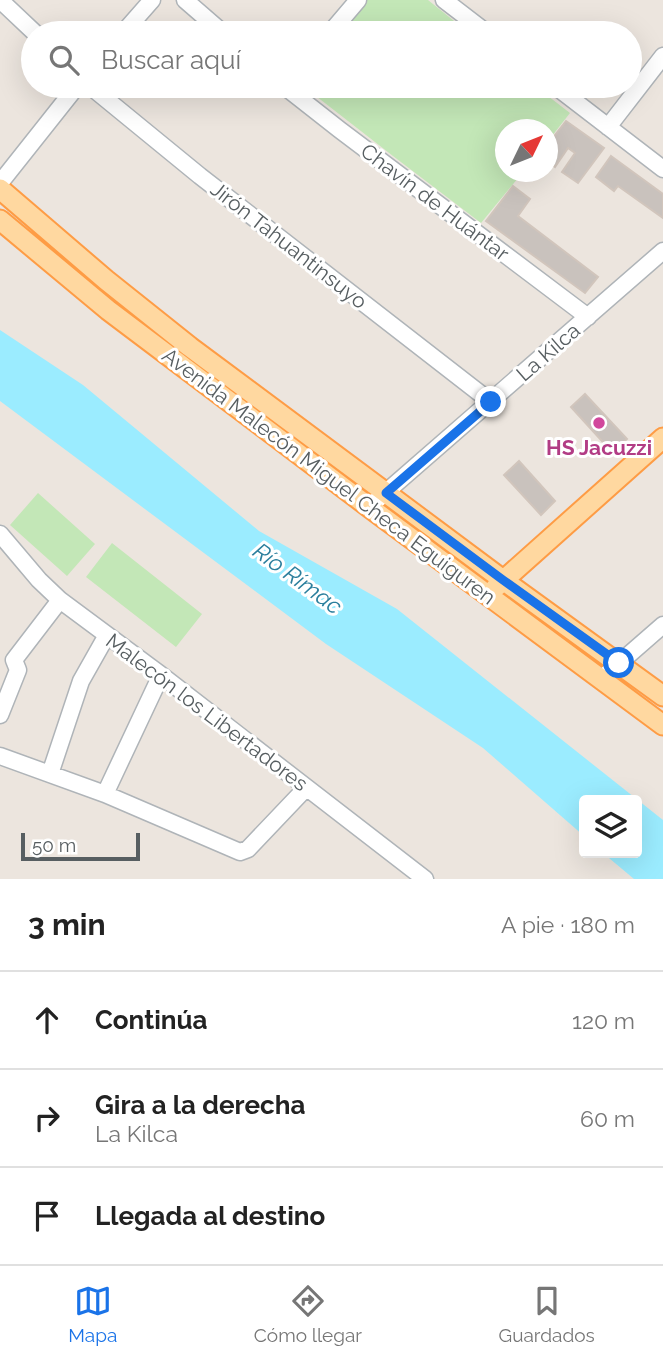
<!DOCTYPE html>
<html lang="es">
<head>
<meta charset="utf-8">
<style>
	:root { --surface:#fff; --page:#f2f2f2; --text:#222; --muted:#767676; --line:#e0e0e0; --accent:#1a73e8 }
	body { margin:0; font-family:Raleway,sans-serif; background:var(--page); color:var(--text) }
	.controls { position:absolute; right:21px; bottom:21px; display:grid; overflow:hidden; border-radius:7px; box-shadow:0 7px 28px #0002 }
	.controls button { width:63px; height:63px; display:grid; place-items:center; padding:0; border:0; border-bottom:2px solid var(--line); background:var(--surface); color:var(--text); font:35px sans-serif }
	.compass { position:absolute; left:495px; top:119px; width:63px; height:63px; border-radius:50%; background:var(--surface); box-shadow:0 7px 28px #0002; rotate:47deg }
	.scale { position:absolute; left:21px; bottom:18px; width:119px; box-sizing:border-box; padding-left:7px; border:4px solid #575e61; border-top:0; font-size:19px; line-height:24px; white-space:nowrap; color:#575e61; -webkit-text-stroke:5px #fff; paint-order:stroke }
	.stop { position:absolute; width:21px; height:21px; margin:-16px; border:5px solid #1a73e8; border-radius:50%; background:#fff }
	.stop.end { background:#1a73e8; border-color:#fff; box-shadow:0 2px 7px #0008 }
	.list { margin:0; padding:0; list-style:none }
	h2 { display:flex; justify-content:space-between; align-items:center; height:91px; margin:0; padding:0 28px; font-size:30px }
	h2 small { font-size:23px; font-weight:400; color:var(--muted) }
	.list li { display:grid; grid-template-columns:46px 1fr auto; gap:21px; align-items:center; box-sizing:border-box; height:98px; padding:0 28px; border-top:2px solid var(--line) }
	.list b { display:block; font-size:26px; white-space:nowrap }
	.list p { margin:0; font-size:23px; white-space:nowrap; color:var(--muted) }
	.list em { font-size:23px; font-style:normal; color:var(--muted) }
	.icon { flex:none; width:38px; height:38px; fill:none; stroke:currentColor; stroke-width:2; stroke-linecap:round; stroke-linejoin:round }
	.map { position:relative; flex:none; width:663px; height:879px; overflow:hidden }
	.search { position:absolute; background:var(--surface); box-shadow:0 7px 28px #0002; left:21px; right:21px; top:21px; height:77px; display:flex; align-items:center; gap:18px; box-sizing:border-box; padding:0 24px; border-radius:38px; color:var(--muted); font-size:26px }
	.sheet { height:385px; background:var(--surface) }
	nav { display:flex; justify-content:space-around; align-items:center; box-sizing:border-box; height:98px; border-top:2px solid var(--line); background:var(--surface); font-size:19px; color:var(--muted) }
	nav a { display:grid; justify-items:center; gap:4px }
	nav .on { color:var(--accent) }
	.map>svg:first-child { display:block }
	.green { fill:#c3e7b7 }
	.water { fill:#9becff }
	.building { fill:#c9c2bd; stroke:#d1c5bc; stroke-width:2 }
	.lines { fill:none; stroke-linecap:round; stroke-linejoin:round }
	.minor-casing { stroke:#afb4b8; stroke-width:19 }
	.major-casing { stroke:#fe9c45; stroke-width:23 }
	.minor { stroke:#fff; stroke-width:16 }
	.major { stroke:#ffd8a0; stroke-width:19 }
	.route { stroke:#1a73e8; stroke-width:9 }
	.hotel-dot { fill:#d1479c; stroke:#fff; stroke-width:2.5 }
	.labels { text-anchor:middle; dominant-baseline:central; stroke-width:6; stroke-linejoin:round; paint-order:stroke }
	.street-label { font-size:21px; fill:#575e61; stroke:#fff }
	.hotel-label { font-size:21px; font-weight:bold; fill:#b23c85; stroke:#fff }
	.water-label { font-size:23px; font-style:italic; fill:#2b7f9d; stroke:#fff }
</style>
</head>
<body>
<div class="map">
<svg width="663" height="879" viewBox="0 0 663 879">
	<rect width="100%" height="100%" fill="#ece5de"/>
	<path class="green" d="M365,0H428L469,33H337Z
		M303,86H535L570,113L548,141V130H505V172H523L481,223L393,156Z
		M38,493L95,544L67,576L10,525Z
		M112,543L202,614L176,647L86,577Z"/>
	<path class="water" d="M0,330L83,385L259,531L397,609L663,820V879H634L603,853H637V800H584V836L483,748L326,644L0,401Z"/>
	<path class="building" d="M566,121L604,148L578,183L562,172L575,153L568,148L555,167L548,161V144Z
		M611,156L663,194V218L618,186L614,191L596,177Z
		M513,186L530,199L518,216L598,277L585,293L486,221Z
		M585,394L627,439L612,452L571,407Z
		M519,461L555,501L541,515L504,475Z"/>
	<g class="lines">
		<defs>
			<path id="minor" d="M0,0L35,33
				M185,0L223,33
				M444,0L487,33
				M123,33L152,0
				M330,33L358,0
				M90,86L200,176L491,402
				M284,86L340,130L588,317
				M555,86L663,169
				M608,127L663,56
				M0,183L77,86
				M369,507L663,251
				M0,534L39,580L60,600L161,675L425,879
				M14,660L60,600
				M601,679L663,625
				M0,715L18,670L14,660
				M0,756L105,794L240,852L248,849L306,788
				M50,774L81,681L107,635
				M105,794L161,675"/>
			<path id="major" d="M0,189L106,280L190,347L503,580L663,696
				M0,220L108,310L369,507L663,725
				M496,587L663,438"/>
		</defs>
		<use href="#minor" class="minor-casing"/>
		<use href="#major" class="major-casing"/>
		<use href="#minor" class="minor"/>
		<use href="#major" class="major"/>
	</g>
	<g class="lines">
		<path class="route" d="M491,402L386,493L503,580L619,663"/>
	</g>
	<circle class="hotel-dot" cx="599" cy="423" r="7"/>
	<g class="labels">
		<g class="street-label">
			<text transform="translate(435 202) rotate(37)">Chavín de Huántar</text>
			<text transform="translate(289 245) rotate(38)">Jirón Tahuantinsuyo</text>
			<text transform="translate(548 352) rotate(-41)">La Kilca</text>
			<text transform="translate(329 476) rotate(37)">Avenida Malecón Miguel Checa Eguiguren</text>
			<text transform="translate(207 712) rotate(37)">Malecón los Libertadores</text>
		</g>
		<g class="hotel-label">
			<text x="599" y="447">HS Jacuzzi</text>
		</g>
		<g class="water-label">
			<text transform="translate(298 578) rotate(36)">Río Rímac</text>
		</g>
	</g>
</svg>
<div class="controls">
<button><svg class="icon" aria-label="layers" viewBox="0 0 24 24"><path d="M12 4l9 5-9 5-9-5zM3 14l9 5 9-5"/></svg></button>
</div>
<svg class="compass" viewBox="-18 -18 36 36"><path d="M0-13l5 13h-10z" fill="#e53935"/><path d="M0 13l5-13h-10z" fill="#767676"/></svg>
<div class="scale">50 m</div>
<div class="stop" style="left:619px;top:663px"></div>
<div class="stop end" style="left:491px;top:402px"></div>
<div class="search"><svg class="icon" aria-label="search" viewBox="0 0 24 24"><circle cx="10" cy="10" r="6"/><path d="M15 15l6 6"/></svg>Buscar aquí</div>
</div>
<section class="sheet">
<h2>3 min<small>A pie · 180 m</small></h2>
<ul class="list">
<li><svg class="icon" aria-label="ahead" viewBox="0 0 24 24"><path d="M12 20V5M6 11l6-6 6 6"/></svg><div><b>Continúa</b></div><em>120 m</em></li>
<li><svg class="icon" aria-label="right" viewBox="0 0 24 24"><path d="M7 20v-9h11M14 6l5 5-5 5"/></svg><div><b>Gira a la derecha</b><p>La Kilca</p></div><em>60 m</em></li>
<li><svg class="icon" aria-label="arrive" viewBox="0 0 24 24"><path d="M6 21V4h12l-3 4 3 4H6"/></svg><div><b>Llegada al destino</b></div></li>
</ul>
</section>
<nav>
<a class="on"><svg class="icon" aria-label="map" viewBox="0 0 24 24"><path d="M3 6l6-2 6 2 6-2v14l-6 2-6-2-6 2zM9 4v14M15 6v14"/></svg>Mapa</a>
<a><svg class="icon" aria-label="directions" viewBox="0 0 24 24"><path d="M12 3l9 9-9 9-9-9zM9 14v-3h6M13 9l2 2-2 2"/></svg>Cómo llegar</a>
<a><svg class="icon" aria-label="saved" viewBox="0 0 24 24"><path d="M7 4h10v16l-5-4-5 4z"/></svg>Guardados</a>
</nav>
</body>
</html>
